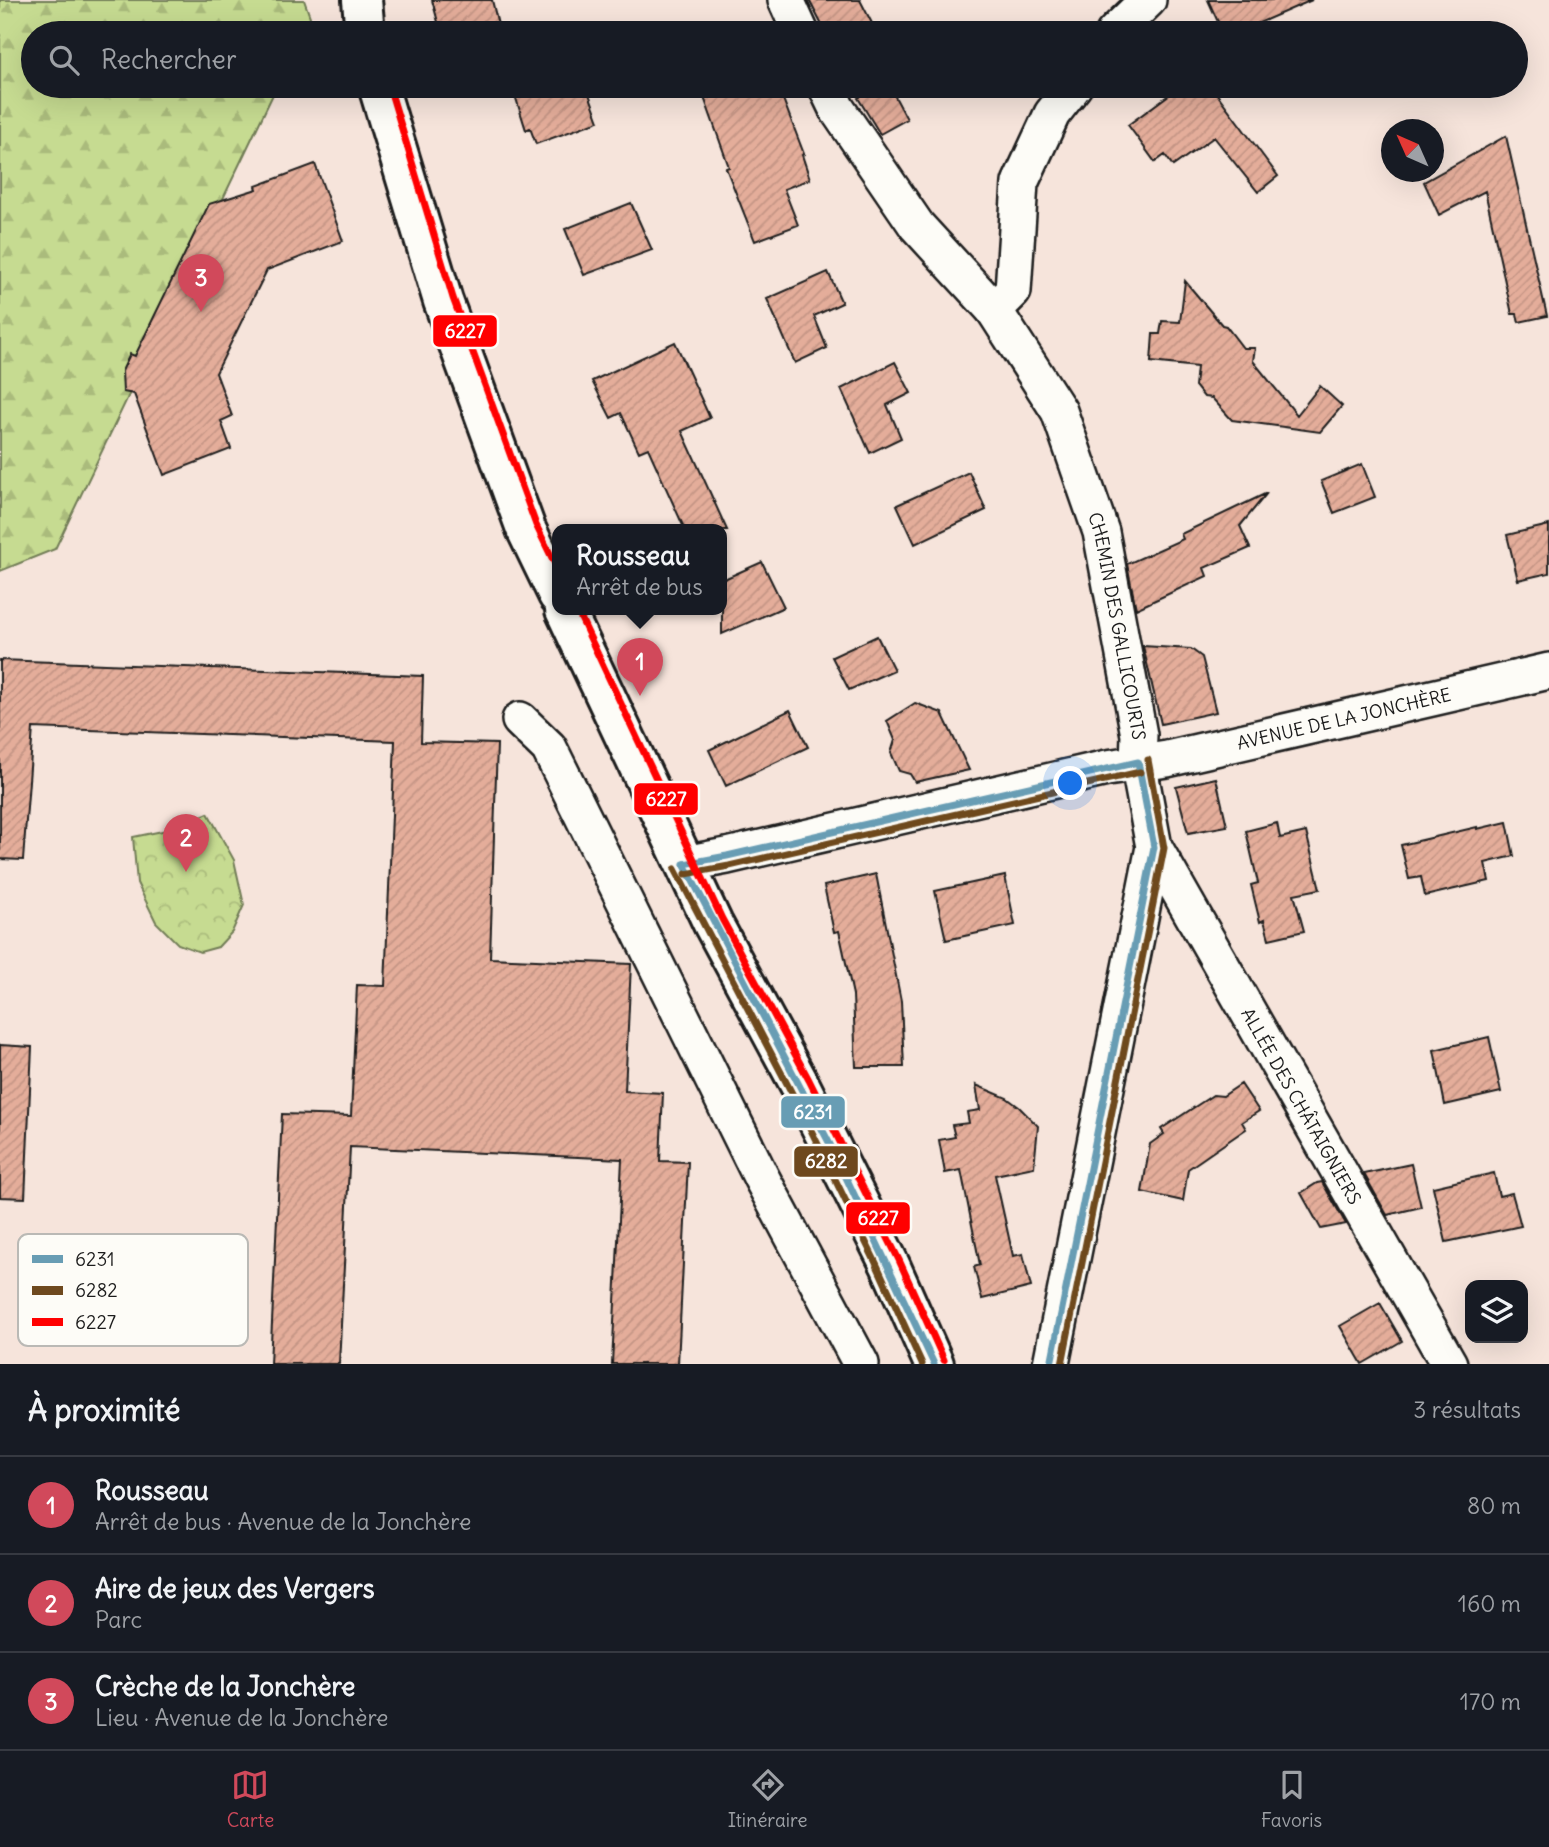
<!DOCTYPE html>
<html lang="fr">
<head>
<meta charset="utf-8">
<style>
	:root { --surface:#171b24; --page:#242831; --text:#f1f3f6; --muted:#9ea1a6; --line:#363941; --accent:#d1495b }
	body { margin:0; font-family:Delius,sans-serif; background:var(--page); color:var(--text) }
	.controls { position:absolute; right:21px; bottom:21px; display:grid; overflow:hidden; border-radius:14px; box-shadow:0 7px 28px #0002 }
	.controls button { width:63px; height:63px; display:grid; place-items:center; padding:0; border:0; border-bottom:2px solid var(--line); background:var(--surface); color:var(--text); font:35px sans-serif }
	.compass { position:absolute; left:1381px; top:119px; width:63px; height:63px; border-radius:50%; background:var(--surface); box-shadow:0 7px 28px #0002; rotate:315deg }
	.you { position:absolute; left:1071px; top:784px; width:24px; height:24px; margin:-18px; border:5px solid #fff; border-radius:50%; background:#1a73e8; box-shadow:0 0 0 10px #1a73e833 }
	.badge { display:grid; place-items:center; width:46px; height:46px; border-radius:50%; background:var(--accent); color:#fff; font-size:23px; font-weight:700 }
	.pin { position:absolute; translate:-50% -58px; filter:drop-shadow(0 2px 4px #0008) }
	.pin::after { content:''; position:absolute; top:37px; width:24px; height:21px; background:inherit; clip-path:polygon(0 0,100% 0,50% 100%) }
	.popup { position:absolute; left:552px; top:524px; width:175px; height:91px; box-sizing:border-box; display:grid; place-content:center; border-radius:14px; background:var(--surface); filter:drop-shadow(0 2px 5px #0005); font-size:23px; white-space:nowrap; color:var(--muted) }
	.popup b { font-size:26px; color:var(--text) }
	.popup::after { content:''; position:absolute; left:50%; top:100%; margin-left:-14px; border:14px solid transparent; border-top-color:var(--surface) }
	.list { margin:0; padding:0; list-style:none }
	h2 { display:flex; justify-content:space-between; align-items:center; height:91px; margin:0; padding:0 28px; font-size:30px }
	h2 small { font-size:23px; font-weight:400; color:var(--muted) }
	.list li { display:grid; grid-template-columns:46px 1fr auto; gap:21px; align-items:center; box-sizing:border-box; height:98px; padding:0 28px; border-top:2px solid var(--line) }
	.list b { display:block; font-size:26px; white-space:nowrap }
	.list p { margin:0; font-size:23px; white-space:nowrap; color:var(--muted) }
	.list em { font-size:23px; font-style:normal; color:var(--muted) }
	.icon { flex:none; width:38px; height:38px; fill:none; stroke:currentColor; stroke-width:2; stroke-linecap:round; stroke-linejoin:round }
	.map { position:relative; flex:none; width:1549px; height:1364px; overflow:hidden }
	.search { position:absolute; background:var(--surface); box-shadow:0 7px 28px #0002; left:21px; right:21px; top:21px; height:77px; display:flex; align-items:center; gap:18px; box-sizing:border-box; padding:0 24px; border-radius:38px; color:var(--muted); font-size:26px }
	.sheet { height:385px; background:var(--surface) }
	nav { display:flex; justify-content:space-around; align-items:center; box-sizing:border-box; height:98px; border-top:2px solid var(--line); background:var(--surface); font-size:19px; color:var(--muted) }
	nav a { display:grid; justify-items:center; gap:4px }
	nav .on { color:var(--accent) }
	.map>svg:first-child { display:block }
	.forest { fill:url(#forest-firs); stroke:#717c56; stroke-width:2 }
	.park { fill:url(#park-crowns); stroke:#717c56; stroke-width:2 }
	.building { fill:url(#building-hatch); stroke:#1c1c1c; stroke-width:2 }
	.lines { fill:none; stroke-linecap:round; stroke-linejoin:round }
	.minor-casing { stroke:#1c1c1c; stroke-width:40 }
	.tertiary-casing { stroke:#1c1c1c; stroke-width:44 }
	.minor { stroke:#fdfcf7; stroke-width:35 }
	.tertiary { stroke:#fdfcf7; stroke-width:38 }
	.bus-1-casing { stroke:#fdfcf7; stroke-width:12 }
	.bus-2-casing { stroke:#fdfcf7; stroke-width:12 }
	.bus-3-casing { stroke:#fdfcf7; stroke-width:12 }
	.bus-1 { stroke:#689db4; stroke-width:7 }
	.bus-2 { stroke:#6e491e; stroke-width:7 }
	.bus-3 { stroke:#f00; stroke-width:7 }
	.labels { text-anchor:middle; dominant-baseline:central; stroke-width:5; stroke-linejoin:round; paint-order:stroke }
	.street-label { font-size:18px; fill:#1c1c1c; stroke:#fdfcf7 }
	.key { fill:#fdfcf7; stroke:#bab9b5; stroke-width:2 }
	.key-label { font-size:19px; fill:#1c1c1c }
	.line-badge { stroke:#fdfcf7; stroke-width:2.5 }
	.badge-label { font-size:19px; text-anchor:middle; font-weight:bold; fill:#fff }
</style>
</head>
<body>
<div class="map">
<svg width="1549" height="1364" viewBox="0 0 1549 1364">
	<defs>
		<pattern id="forest-firs" width="22" height="20" patternUnits="userSpaceOnUse" patternTransform="scale(1.75)"><rect width="22" height="20" fill="#c6db91"/><path d="M5 1l3.5 6h-7zM16 11l3.5 6h-7z" fill="#aabb7c"/></pattern>
		<pattern id="park-crowns" width="20" height="18" patternUnits="userSpaceOnUse" patternTransform="scale(1.75)"><rect width="20" height="18" fill="#c6db91"/><path d="M2 6a3 3 0 1 1 6 0M12 15a3 3 0 1 1 6 0" fill="none" stroke="#aabb7c"/></pattern>
		<pattern id="building-hatch" width="6" height="6" patternUnits="userSpaceOnUse" patternTransform="scale(1.75)"><rect width="6" height="6" fill="#e4ad9a"/><path d="M-1 1l2-2M0 6l6-6M5 7l2-2" fill="none" stroke="#c39484"/></pattern>
	</defs>
	<rect width="100%" height="100%" fill="#f6e4db"/>
	<filter id="ink" filterUnits="userSpaceOnUse"><feTurbulence type="fractalNoise" baseFrequency=".0143" numOctaves="2"/><feDisplacementMap in="SourceGraphic" scale="14" xChannelSelector="R" yChannelSelector="G"/><feConvolveMatrix kernelMatrix="1 2 1 2 8 2 1 2 1" color-interpolation-filters="sRGB"/></filter>
	<g filter="url(#ink)">
		<path class="forest" d="M0,0H304L310,17L302,33H33V86H277L55,549L0,571Z"/>
		<path class="park" d="M208,813L234,860L244,905L232,932L218,947L200,952L178,944L156,922L137,883L133,837L172,829Z"/>
		<path class="building" d="M432,0H492L500,33H441Z
			M809,0H860L877,33H826Z
			M1208,0H1312L1236,33H1223Z
			M720,21L724,33H684Z
			M532,86H586L599,121L536,144L530,128L526,130L514,92Z
			M700,86H743L745,90L756,86H778L804,154L802,155L810,179L784,189L798,225L755,241L726,168L729,167Z
			M854,86H901L892,91L907,119L880,134L858,98L860,97Z
			M1181,86H1211L1278,176L1258,192L1214,137L1173,166L1165,155L1155,162L1128,125Z
			M1506,136L1547,316L1519,322L1517,314H1512L1485,191L1439,215L1424,182Z
			M315,164L343,241L267,270L216,373L232,416L221,421L231,449L164,475L134,394L123,392L122,371L130,354L135,356L209,204L257,189L256,186Z
			M631,203L652,250L584,275L565,229Z
			M828,272L842,303L814,316L827,348L795,363L767,299Z
			M1185,281L1222,325L1226,326L1243,348H1255L1253,361L1297,415L1320,386L1342,406L1320,432L1232,420L1212,398L1204,397L1195,386L1197,367L1151,362L1153,334H1160L1162,321L1180,322Z
			M675,342L710,418L682,431L727,530H685L648,448L639,452L621,413L611,418L592,381Z
			M895,362L911,393L887,405L901,438L870,453L841,389Z
			M1362,464L1375,497L1334,513L1321,481Z
			M969,472L986,510L915,544L897,505Z
			M1267,493L1240,526L1250,548L1204,568L1207,576L1136,609L1127,564L1183,539L1181,534Z
			M1549,525V573L1518,580L1507,535Z
			M762,562L784,607L722,634V580Z
			M877,636L894,670L849,690L832,657Z
			M1143,646L1191,649L1202,657L1216,712L1161,724Z
			M0,660L423,676L421,742L497,744L490,958L631,964L625,1091L663,1093L660,1161L688,1162L678,1364H612L622,1159L350,1147L339,1364H270L282,1114L351,1116L357,985L385,986L395,741L33,728L23,860L0,859Z
			M915,703L942,713L969,770L915,782L910,774L899,771L891,753L895,740L887,721Z
			M790,710L808,747L726,786L709,750Z
			M1216,778L1227,826L1188,833L1176,787Z
			M1507,822L1514,856L1485,863L1489,881L1425,896L1421,877L1409,879L1401,845L1477,827V829Z
			M1277,823L1280,838L1306,832L1320,889L1294,894L1304,931L1269,939L1264,920L1260,922L1251,885L1258,883L1246,831Z
			M876,874L901,1001L904,1067H856L853,995L839,931L834,932L824,886Z
			M1005,876L1015,925L946,940L935,891Z
			M1489,1037L1501,1092L1445,1105L1434,1050Z
			M0,1045L32,1047L25,1198L0,1197Z
			M1241,1084L1259,1111L1242,1122L1246,1129L1188,1169L1183,1201L1142,1192L1150,1144L1164,1134L1161,1129L1213,1095L1223,1096Z
			M976,1085L1007,1098L1019,1107L1038,1126L1034,1167L995,1175L1013,1256L1023,1254L1031,1287L982,1299L974,1267L980,1265L961,1170L945,1173L939,1140L955,1137L952,1125L969,1123L967,1112L980,1110Z
			M1411,1164L1421,1207L1387,1215L1364,1174Z
			M1494,1173L1499,1196L1512,1193L1521,1226L1446,1242L1433,1187Z
			M1322,1182L1346,1224L1321,1229L1301,1193L1317,1183Z
			M1380,1303L1402,1341L1362,1364L1340,1326Z"/>
		<g class="lines">
			<defs>
				<g id="minor">
					<path d="M786,0L801,33"/>
					<path d="M1114,33L1148,0"/>
					<path id="s1" d="M826,86L837,109L917,226L994,310L1059,411L1101,532L1139,735L1138,762L1154,847L1051,1364"/>
					<path d="M994,310L1013,291L1020,183L1052,114L1074,86"/>
					<path d="M520,720L549,748L761,1177L861,1364"/>
					<path id="s2" d="M1154,847L1449,1364"/>
					<path id="s3" d="M684,864L727,856L1107,768L1167,759L1549,671"/>
				</g>
				<path id="tertiary" d="M362,0L365,33
					M378,86L443,301L526,529L558,595
					M565,610L713,924L800,1085L890,1265L934,1364"/>
			</defs>
			<use href="#minor" class="minor-casing"/>
			<use href="#tertiary" class="tertiary-casing"/>
			<use href="#minor" class="minor"/>
			<use href="#tertiary" class="tertiary"/>
			<defs>
				<path id="bus-1" d="M684,864L835,1154L934,1364
					M684,864L727,856L1138,762
					M1051,1364L1154,847L1138,762"/>
				<path id="bus-2" d="M675,869L808,1124L876,1263L922,1364
					M686,874L729,866L1140,772
					M1062,1364L1164,848L1148,760"/>
				<path id="bus-3" d="M389,86L453,298L536,525L558,570
					M577,610L722,919L809,1080L899,1260L944,1360"/>
			</defs>
			<use href="#bus-1" class="bus-1-casing"/>
			<use href="#bus-2" class="bus-2-casing"/>
			<use href="#bus-3" class="bus-3-casing"/>
			<use href="#bus-1" class="bus-1"/>
			<use href="#bus-2" class="bus-2"/>
			<use href="#bus-3" class="bus-3"/>
		</g>
	</g>
	<g class="labels">
		<g class="street-label">
			<text stroke="none"><textPath href="#s1" startOffset="625">CHEMIN DES GALLICOURTS</textPath></text>
			<text stroke="none"><textPath href="#s3" startOffset="676">AVENUE DE LA JONCHÈRE</textPath></text>
			<text stroke="none"><textPath href="#s2" startOffset="298">ALLÉE DES CHÂTAIGNIERS</textPath></text>
		</g>
	</g>
	<rect x="18" y="1234" width="230" height="112" rx="10" class="key"/>
	<rect x="32" y="1255" width="31" height="8" fill="#689db4"/>
	<rect x="32" y="1286" width="31" height="9" fill="#6e491e"/>
	<rect x="32" y="1318" width="31" height="8" fill="#f00"/>
	<g class="key-label">
		<text x="75" y="1266">6231</text>
		<text x="75" y="1297">6282</text>
		<text x="75" y="1329">6227</text>
	</g>
	<g class="line-badge">
		<rect x="432" y="314" width="66" height="34" rx="7" fill="#f00"/>
		<rect x="633" y="782" width="66" height="34" rx="7" fill="#f00"/>
		<rect x="780" y="1095" width="66" height="34" rx="7" fill="#689db4"/>
		<rect x="793" y="1145" width="66" height="33" rx="7" fill="#6e491e"/>
		<rect x="845" y="1201" width="66" height="34" rx="7" fill="#f00"/>
	</g>
	<g class="badge-label">
		<text x="465" y="338">6227</text>
		<text x="666" y="806">6227</text>
		<text x="813" y="1119">6231</text>
		<text x="826" y="1168">6282</text>
		<text x="878" y="1225">6227</text>
	</g>
</svg>
<div class="controls">
<button><svg class="icon" aria-label="layers" viewBox="0 0 24 24"><path d="M12 4l9 5-9 5-9-5zM3 14l9 5 9-5"/></svg></button>
</div>
<svg class="compass" viewBox="-18 -18 36 36"><path d="M0-13l5 13h-10z" fill="#e53935"/><path d="M0 13l5-13h-10z" fill="#9ea1a6"/></svg>
<div class="you"></div>
<div class="pin badge" style="left:640px;top:696px">1</div>
<div class="popup"><b>Rousseau</b>Arrêt de bus</div>
<div class="pin badge" style="left:186px;top:872px">2</div>
<div class="pin badge" style="left:201px;top:312px">3</div>
<div class="search"><svg class="icon" aria-label="search" viewBox="0 0 24 24"><circle cx="10" cy="10" r="6"/><path d="M15 15l6 6"/></svg>Rechercher</div>
</div>
<section class="sheet">
<h2>À proximité<small>3 résultats</small></h2>
<ul class="list">
<li><span class="badge">1</span><div><b>Rousseau</b><p>Arrêt de bus · Avenue de la Jonchère</p></div><em>80 m</em></li>
<li><span class="badge">2</span><div><b>Aire de jeux des Vergers</b><p>Parc</p></div><em>160 m</em></li>
<li><span class="badge">3</span><div><b>Crèche de la Jonchère</b><p>Lieu · Avenue de la Jonchère</p></div><em>170 m</em></li>
</ul>
</section>
<nav>
<a class="on"><svg class="icon" aria-label="map" viewBox="0 0 24 24"><path d="M3 6l6-2 6 2 6-2v14l-6 2-6-2-6 2zM9 4v14M15 6v14"/></svg>Carte</a>
<a><svg class="icon" aria-label="directions" viewBox="0 0 24 24"><path d="M12 3l9 9-9 9-9-9zM9 14v-3h6M13 9l2 2-2 2"/></svg>Itinéraire</a>
<a><svg class="icon" aria-label="saved" viewBox="0 0 24 24"><path d="M7 4h10v16l-5-4-5 4z"/></svg>Favoris</a>
</nav>
</body>
</html>
